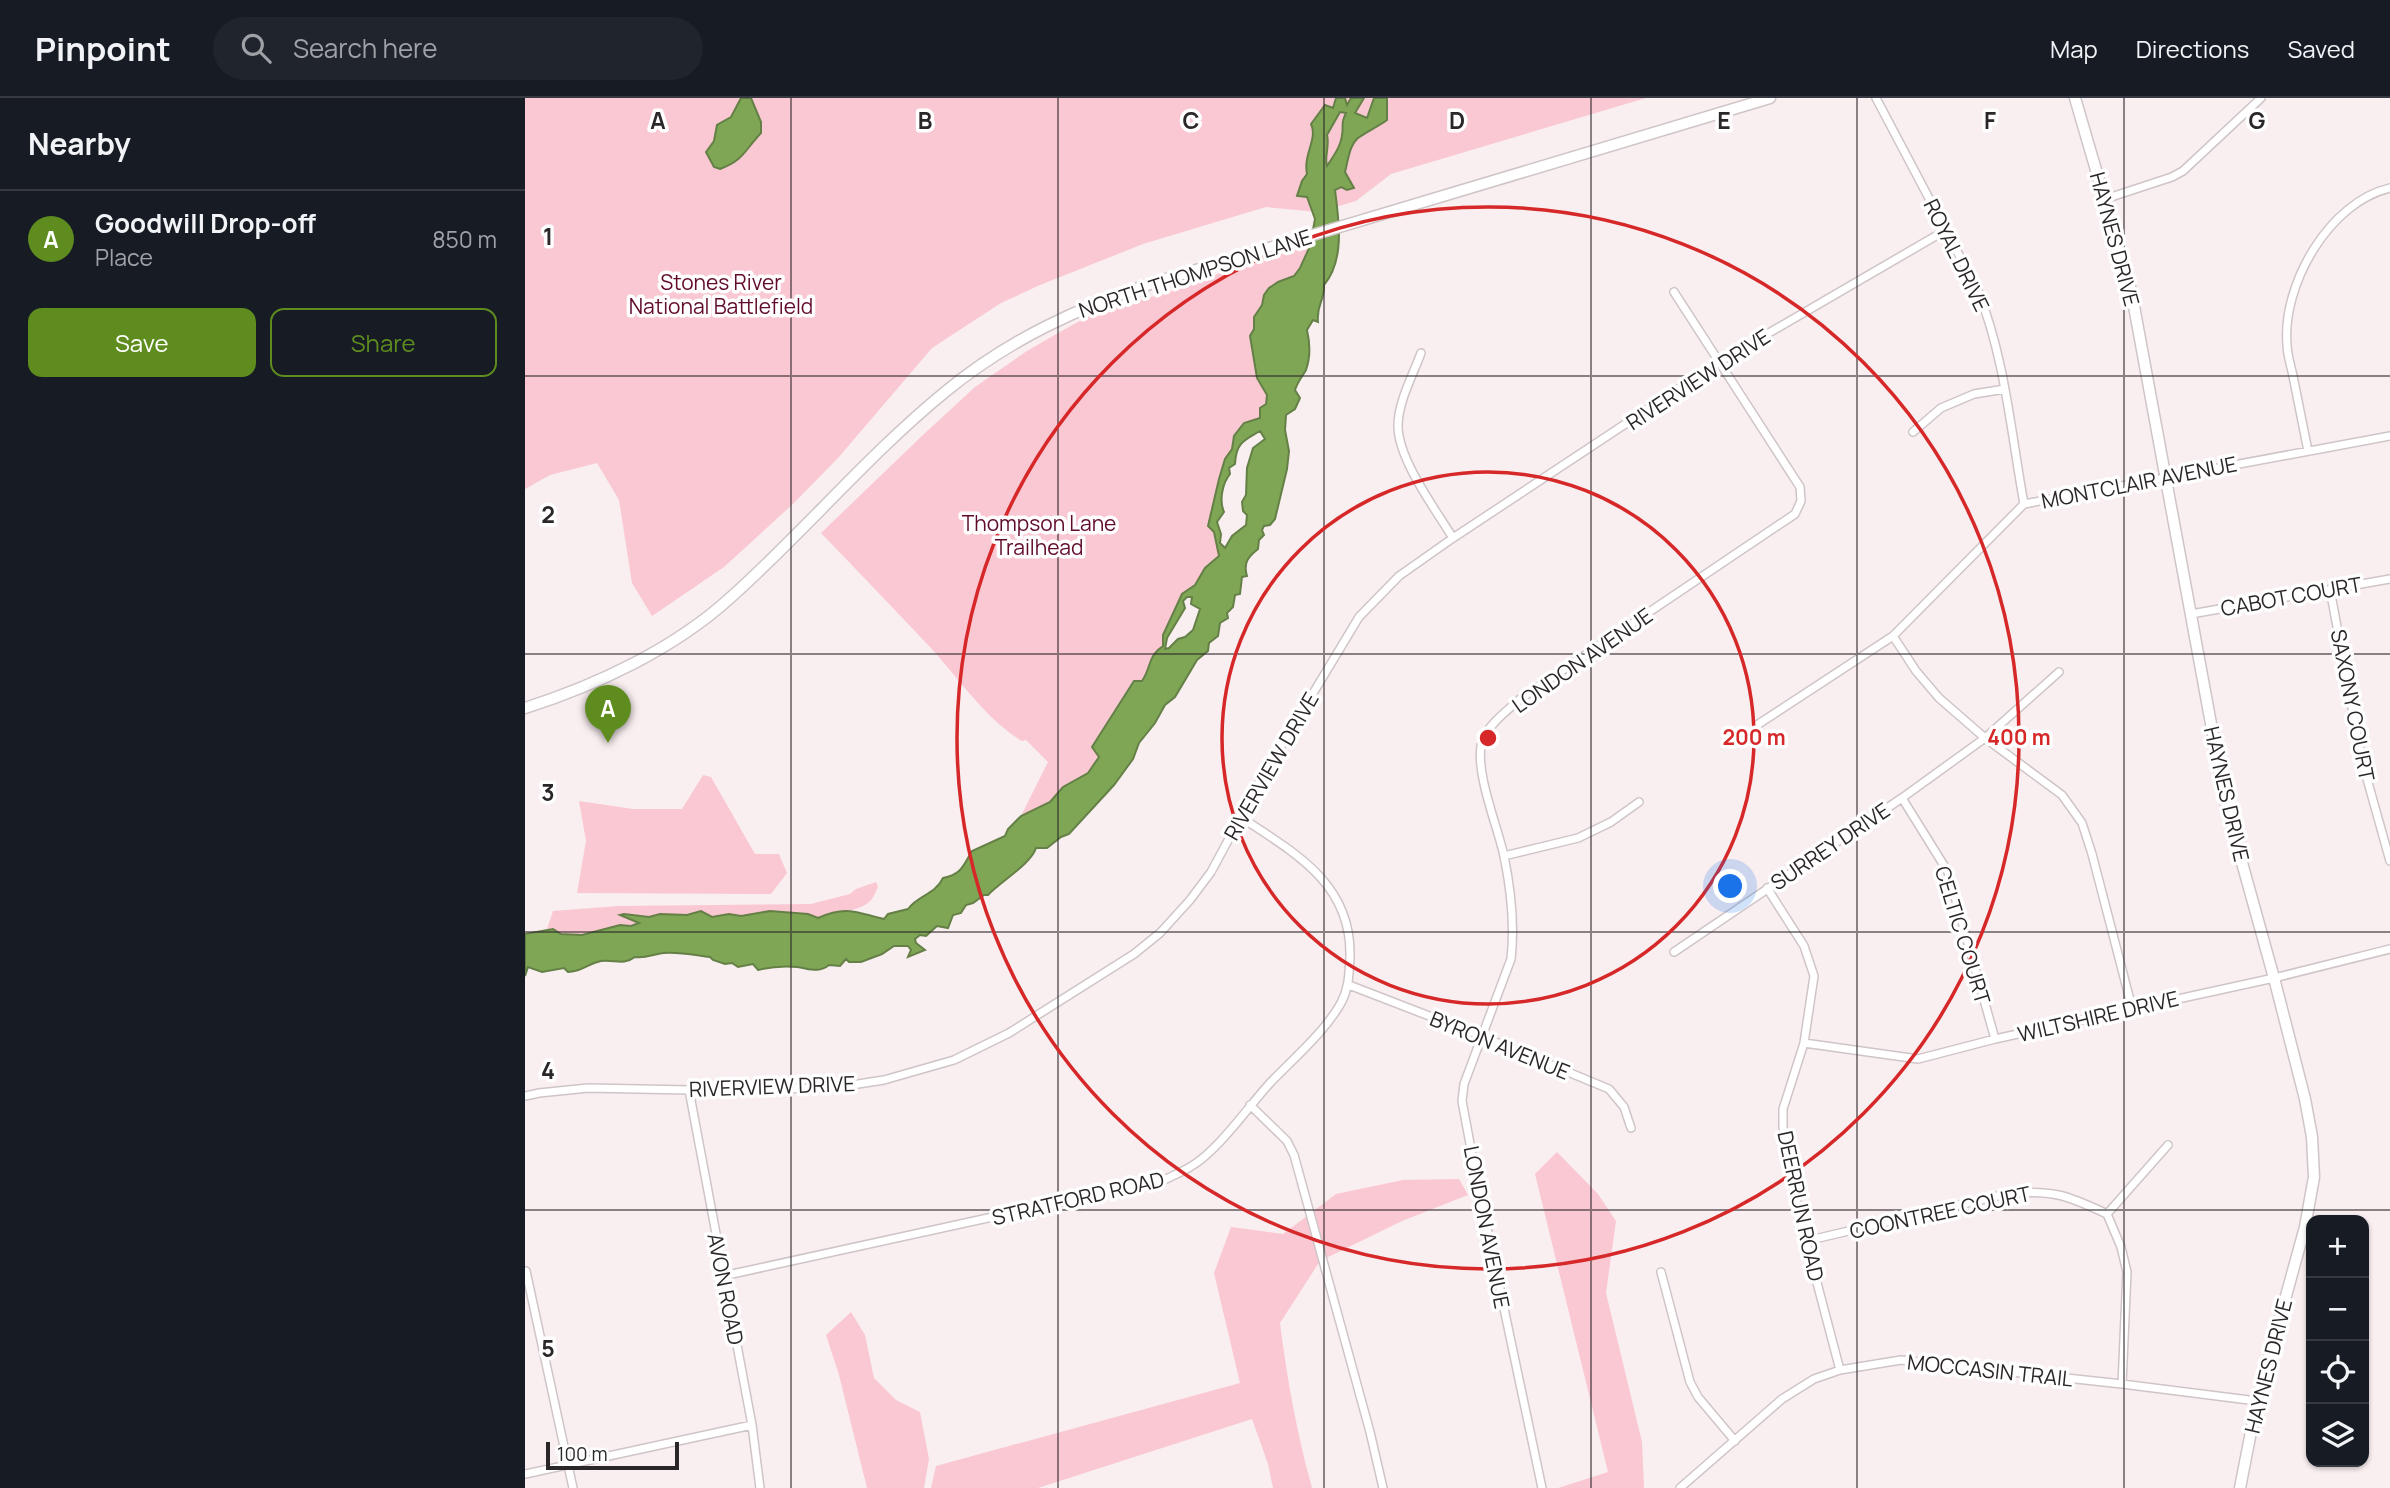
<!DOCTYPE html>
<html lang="en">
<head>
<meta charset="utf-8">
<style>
	:root { --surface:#171b24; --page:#20242c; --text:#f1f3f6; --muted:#9ea1a6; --line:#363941; --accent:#5e8c1e }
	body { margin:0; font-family:Manrope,sans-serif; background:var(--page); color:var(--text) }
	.controls { position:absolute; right:21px; bottom:21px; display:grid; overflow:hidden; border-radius:14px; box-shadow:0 2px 5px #0004 }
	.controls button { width:63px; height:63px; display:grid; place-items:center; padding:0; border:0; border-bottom:2px solid var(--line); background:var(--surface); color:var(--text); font:35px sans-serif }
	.scale { position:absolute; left:21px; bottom:18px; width:133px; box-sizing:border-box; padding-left:7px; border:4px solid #2b2728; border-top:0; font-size:19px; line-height:24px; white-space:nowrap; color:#2b2728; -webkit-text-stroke:5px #fefefe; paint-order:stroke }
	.you { position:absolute; left:1206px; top:789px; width:24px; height:24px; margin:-18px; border:5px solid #fff; border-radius:50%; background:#1a73e8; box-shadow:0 0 0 10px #1a73e833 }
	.badge { display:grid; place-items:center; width:46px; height:46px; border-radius:50%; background:var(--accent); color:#fff; font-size:23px; font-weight:700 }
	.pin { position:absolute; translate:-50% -58px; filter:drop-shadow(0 2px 4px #0008) }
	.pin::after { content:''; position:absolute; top:37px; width:24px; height:21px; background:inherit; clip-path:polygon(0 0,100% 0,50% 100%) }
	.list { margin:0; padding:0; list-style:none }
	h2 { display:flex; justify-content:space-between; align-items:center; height:91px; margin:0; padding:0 28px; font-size:30px }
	h2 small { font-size:23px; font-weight:400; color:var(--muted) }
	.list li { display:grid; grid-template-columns:46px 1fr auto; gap:21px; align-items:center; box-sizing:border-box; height:98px; padding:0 28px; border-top:2px solid var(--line) }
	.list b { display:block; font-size:26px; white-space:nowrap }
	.list p { margin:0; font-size:23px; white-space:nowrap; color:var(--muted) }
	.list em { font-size:23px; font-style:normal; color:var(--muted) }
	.actions { display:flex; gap:14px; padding:21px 28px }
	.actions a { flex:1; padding:16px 0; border:2px solid var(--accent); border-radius:14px; text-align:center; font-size:24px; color:var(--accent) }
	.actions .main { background:var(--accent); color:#fff }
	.icon { flex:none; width:38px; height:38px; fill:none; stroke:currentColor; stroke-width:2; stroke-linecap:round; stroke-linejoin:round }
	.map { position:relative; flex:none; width:1865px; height:1390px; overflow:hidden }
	header { display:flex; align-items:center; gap:42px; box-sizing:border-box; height:98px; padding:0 35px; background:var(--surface); border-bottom:2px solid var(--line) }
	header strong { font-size:33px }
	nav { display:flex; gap:38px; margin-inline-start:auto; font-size:24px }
	.search { width:490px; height:63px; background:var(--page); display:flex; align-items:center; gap:18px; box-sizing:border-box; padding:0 24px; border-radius:38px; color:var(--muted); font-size:26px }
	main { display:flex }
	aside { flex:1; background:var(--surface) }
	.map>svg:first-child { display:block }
	.green { fill:#fac8d2 }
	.water { fill:#7ea654; stroke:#658047; stroke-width:2; fill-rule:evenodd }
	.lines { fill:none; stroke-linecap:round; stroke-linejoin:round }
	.street-casing { stroke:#cfc5c7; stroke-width:10 }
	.secondary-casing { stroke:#cfc5c7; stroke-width:13 }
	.street { stroke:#fff; stroke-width:7 }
	.secondary { stroke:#fff; stroke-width:10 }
	.grid { fill:none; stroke:#2b2728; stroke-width:2; stroke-opacity:0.55 }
	.ring { fill:none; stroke:#d62828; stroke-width:3.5 }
	.labels { text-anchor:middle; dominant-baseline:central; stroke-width:7; stroke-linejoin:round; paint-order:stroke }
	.street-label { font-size:21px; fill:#2b2728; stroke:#fefefe }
	.park-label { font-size:21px; fill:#610b2c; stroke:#fefefe }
	.grid-label { font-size:23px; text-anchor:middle; font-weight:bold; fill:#2b2728; stroke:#fefefe; stroke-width:7; stroke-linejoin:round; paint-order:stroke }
	.centre { fill:#d62828; stroke:#fefefe; stroke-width:3.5 }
	.ring-label { font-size:21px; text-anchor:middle; font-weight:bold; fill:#d62828; stroke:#fefefe; stroke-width:7; stroke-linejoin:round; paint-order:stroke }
</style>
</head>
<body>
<header>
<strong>Pinpoint</strong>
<div class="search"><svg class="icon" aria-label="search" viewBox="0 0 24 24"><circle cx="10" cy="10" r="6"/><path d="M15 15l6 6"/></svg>Search here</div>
<nav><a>Map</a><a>Directions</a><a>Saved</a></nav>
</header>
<main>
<aside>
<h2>Nearby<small></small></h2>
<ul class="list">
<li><span class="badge">A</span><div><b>Goodwill Drop-off</b><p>Place</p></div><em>850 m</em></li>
</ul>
<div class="actions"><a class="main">Save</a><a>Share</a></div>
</aside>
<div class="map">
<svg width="1865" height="1390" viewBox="0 0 1865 1390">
	<rect width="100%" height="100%" fill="#f9eef0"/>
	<path class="green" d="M0,0H1121L866,76L831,103L793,114L741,109L618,146L515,187L476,205L407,250L313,360L269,405L199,469L127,518L107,485L94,402L72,365L25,377L0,391Z
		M785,148C781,157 777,172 769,178C759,185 750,182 741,196C734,205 733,225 725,238L732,280L742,297L741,307L735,310V320L719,325L709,337L707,351L700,361L694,381L683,428L689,434L694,458C672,484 640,511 638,548C622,559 627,568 617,583L609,584L567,649L575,659L563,675L538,689L525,703L496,718L523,664L501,642L497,643C459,620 434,580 404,548C368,510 332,472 296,435L399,336L450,289L502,253L540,231L568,216L660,189L713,168Z
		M178,677L186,679L230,756H254L262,775L246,796L52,795L61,743L54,703L108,711H157Z
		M351,784L353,789C351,793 348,801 344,804C333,814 307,814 293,820L283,816L245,813L216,818L204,816L187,819L176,813L162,817L135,816L124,819L116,817L103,821L113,823L115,825L106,828L94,827L57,837L21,834L28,813L93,808L286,806L325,796L331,791Z
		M1032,1054L1073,1096L1091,1123L1081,1195L1117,1344L1119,1390H1033L1083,1374L1010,1076Z
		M934,1081L943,1097L877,1123L795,1163L755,1225C762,1281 772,1336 787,1390H748L743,1366L727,1321L513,1390H406L411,1368L715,1285L689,1175L706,1129L758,1136L811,1096L878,1082Z
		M326,1214L340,1237L349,1280L371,1302L395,1314L404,1361L399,1390H342L314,1277L301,1237Z"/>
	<path class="water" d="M216,0H226L236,24V35C219,53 219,62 195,71L189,69L181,54L189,43L192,27L206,19Z
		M811,0H820L822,7L826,0H839L830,15L842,20L849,0H862V22C854,28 836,37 832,41C824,49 823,63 820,74L829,90L822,92L816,89L810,92C814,123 820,162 799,187C800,203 791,206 793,224L788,222L782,232C785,245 786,258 781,272C777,279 773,283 770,292L775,300L770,311L761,317L760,332L764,353L762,371L750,421L745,427L739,428L737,432L739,437L734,442L733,451C723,459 718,465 722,478L717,479L715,496L710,497L708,509L702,515L703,520L695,525L693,538L684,545L683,553L672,562L650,599L640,607L630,625L614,645L608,661L589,687L544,736L536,739L522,750H511C506,766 475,784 463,797H459L448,805L441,807L436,815L428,817L423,830L412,828L401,838L395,837L390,841L391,845L400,852L383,859L386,852L383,848H369L357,856L336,864H324L321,861L315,868L304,867C293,876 283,870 272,869C260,868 245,869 233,872L228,866L213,869L207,865L200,866L188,862L185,859C169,857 155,854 139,855C128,856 120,861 110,859C98,868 89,861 76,863C64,865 57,874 43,874L39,870L17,874L3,869L0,878V836L28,831L36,836L57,837L95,827L106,828L114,825L95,817L99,816L124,819L135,816L162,817L176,813L187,819L204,816L216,818L245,813L283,816L293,820C322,807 332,815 359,821L363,816L383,811C393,797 410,797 418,780C437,776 438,768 447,753L480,738L483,731L496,718L525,704L538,689L563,675L574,659L567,649L609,583H617C627,568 622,559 638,548V537L657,496L670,487L680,470L694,458L689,434L683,428L694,381L700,361L707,351L709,338L719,325L735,320V310L741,306L742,297L732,280L725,238L729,231V219L737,207L739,197L744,190L753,184L769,178L775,170L785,148L790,121L782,99L772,98L777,83L782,76C778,56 793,41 786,26L800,7L808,10ZM815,14L821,15C815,27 819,26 817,37C816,48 808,59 802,68C799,58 805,48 802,37ZM735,333L740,341L728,350L722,370L721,397L717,404L718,413L722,417L721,427L707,438L700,450L695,445L696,436L692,424L699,414C694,403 697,386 705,376L704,370L710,366C711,344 720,342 735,333ZM662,499H667L666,506L675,511L668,532L660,539L653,541L644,550L640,551L642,540L660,510L658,503Z"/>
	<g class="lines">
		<defs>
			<path id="street" d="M1351,0L1453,193C1480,260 1486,335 1499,406
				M1580,101L1647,79L1658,73L1736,0
				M896,255C888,277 873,304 873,328C873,361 910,411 928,440
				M1388,334L1416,310L1449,296L1480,291
				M1783,353C1778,328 1773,303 1768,278C1766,268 1762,257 1762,246C1757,187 1804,104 1865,90
				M1805,491L1837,663L1865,763
				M1666,516L1865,481
				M1368,538L1391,573L1414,600L1460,640L1537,697L1557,725L1567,756L1607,910
				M1232,627L1368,538L1499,406L1865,338
				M1377,700L1423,774L1470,941
				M979,758L1053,740L1086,724L1114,704
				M1242,790L1279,848L1289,878L1279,945L1258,1011V1029L1263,1066L1281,1143L1315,1272
				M1149,854L1377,700L1460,640L1534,574
				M824,887L956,938L1084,991L1099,1009L1106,1030
				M1279,945L1393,961L1470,941L1749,880L1865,851
				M164,992L227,1327L235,1390
				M0,998L14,995L63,990L164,992L307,990L359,982L429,962L484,935L609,856L635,835L665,802L686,774L734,685L834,519L874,478L928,440L1194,264L1421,132
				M725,1007L762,1043L769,1057L845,1334L858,1390
				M1582,1116L1643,1047
				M1281,1143L1481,1096C1526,1091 1542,1097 1582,1116L1596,1149L1602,1174L1597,1286
				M1,1173L48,1390
				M1136,1174L1165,1284L1173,1299L1210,1343
				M198,1178L641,1081C649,1077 657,1074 665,1069C693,1053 723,1009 745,985C769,960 799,935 816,905C824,890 824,876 825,859C827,786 770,755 717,720
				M0,1376L227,1327
				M1017,1390L951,1078L937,1003L939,986L986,861C990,826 986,792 979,758C973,729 947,668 958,641C965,625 983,612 995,601L1270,416L1276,403L1275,389L1149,194
				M1155,1390L1257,1301L1289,1281L1315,1272L1376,1262L1597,1286L1732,1303"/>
			<path id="secondary" d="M1550,0L1606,192L1701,707L1749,880L1780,1001L1787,1039L1789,1079L1780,1129L1732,1303L1715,1390
				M0,610C72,587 149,551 205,500C279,434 343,357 420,294C483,242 554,209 631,184L1245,0"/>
		</defs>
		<use href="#street" class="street-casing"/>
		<use href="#secondary" class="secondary-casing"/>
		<use href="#street" class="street"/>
		<use href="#secondary" class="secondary"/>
	</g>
	<path class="grid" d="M266,0V1390M533,0V1390M799,0V1390M1066,0V1390M1332,0V1390M1599,0V1390M0,278H1865M0,556H1865M0,834H1865M0,1112H1865"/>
	<g class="ring">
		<circle cx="963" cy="640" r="266"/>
		<circle cx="963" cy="640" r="531"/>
	</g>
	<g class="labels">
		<g class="street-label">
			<text transform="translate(1590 141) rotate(75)">HAYNES DRIVE</text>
			<text transform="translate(1432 157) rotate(64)">ROYAL DRIVE</text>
			<text transform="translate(670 175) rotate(-18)">NORTH THOMPSON LANE</text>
			<text transform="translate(1173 281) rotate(-33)">RIVERVIEW DRIVE</text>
			<text transform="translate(1614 384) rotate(-11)">MONTCLAIR AVENUE</text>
			<text transform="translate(1766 498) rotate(-10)">CABOT COURT</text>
			<text transform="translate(1057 562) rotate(-35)">LONDON AVENUE</text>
			<text transform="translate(1828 607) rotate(79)">SAXONY COURT</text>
			<text transform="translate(746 668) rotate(-60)">RIVERVIEW DRIVE</text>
			<text transform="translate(1702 696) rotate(77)">HAYNES DRIVE</text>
			<text transform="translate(1305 748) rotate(-34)">SURREY DRIVE</text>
			<text transform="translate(1438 837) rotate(73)">CELTIC COURT</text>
			<text transform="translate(1573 918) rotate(-13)">WILTSHIRE DRIVE</text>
			<text transform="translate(975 947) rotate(22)">BYRON AVENUE</text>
			<text transform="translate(247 988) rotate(-2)">RIVERVIEW DRIVE</text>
			<text transform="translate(553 1100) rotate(-13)">STRATFORD ROAD</text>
			<text transform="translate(1276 1108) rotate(78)">DEERRUN ROAD</text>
			<text transform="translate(1415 1114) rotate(-12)">COONTREE COURT</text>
			<text transform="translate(962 1129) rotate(79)">LONDON AVENUE</text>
			<text transform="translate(201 1191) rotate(79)">AVON ROAD</text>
			<text transform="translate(1743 1268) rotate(-76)">HAYNES DRIVE</text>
			<text transform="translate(1465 1272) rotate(6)">MOCCASIN TRAIL</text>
		</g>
		<g class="park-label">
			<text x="196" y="184">Stones River<tspan x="196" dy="24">National Battlefield</tspan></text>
			<text x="514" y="425">Thompson Lane<tspan x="514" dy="24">Trailhead</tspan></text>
		</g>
	</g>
	<g class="grid-label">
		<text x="133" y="31">A</text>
		<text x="400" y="31">B</text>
		<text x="666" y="31">C</text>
		<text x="932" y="31">D</text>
		<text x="1199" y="31">E</text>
		<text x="1465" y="31">F</text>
		<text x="1732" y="31">G</text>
		<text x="23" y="147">1</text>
		<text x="23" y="425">2</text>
		<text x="23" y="703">3</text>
		<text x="23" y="981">4</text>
		<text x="23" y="1259">5</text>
	</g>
	<circle cx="963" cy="640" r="10" class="centre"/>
	<g class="ring-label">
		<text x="1229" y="647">200 m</text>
		<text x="1494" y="647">400 m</text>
	</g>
</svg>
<div class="controls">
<button>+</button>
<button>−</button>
<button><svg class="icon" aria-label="locate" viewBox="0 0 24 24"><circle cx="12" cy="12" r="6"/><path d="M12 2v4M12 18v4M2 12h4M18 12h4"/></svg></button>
<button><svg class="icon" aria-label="layers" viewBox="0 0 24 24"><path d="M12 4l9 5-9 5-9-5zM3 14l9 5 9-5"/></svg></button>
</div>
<div class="scale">100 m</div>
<div class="you"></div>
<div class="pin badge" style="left:83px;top:645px">A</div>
</div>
</main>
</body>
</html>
